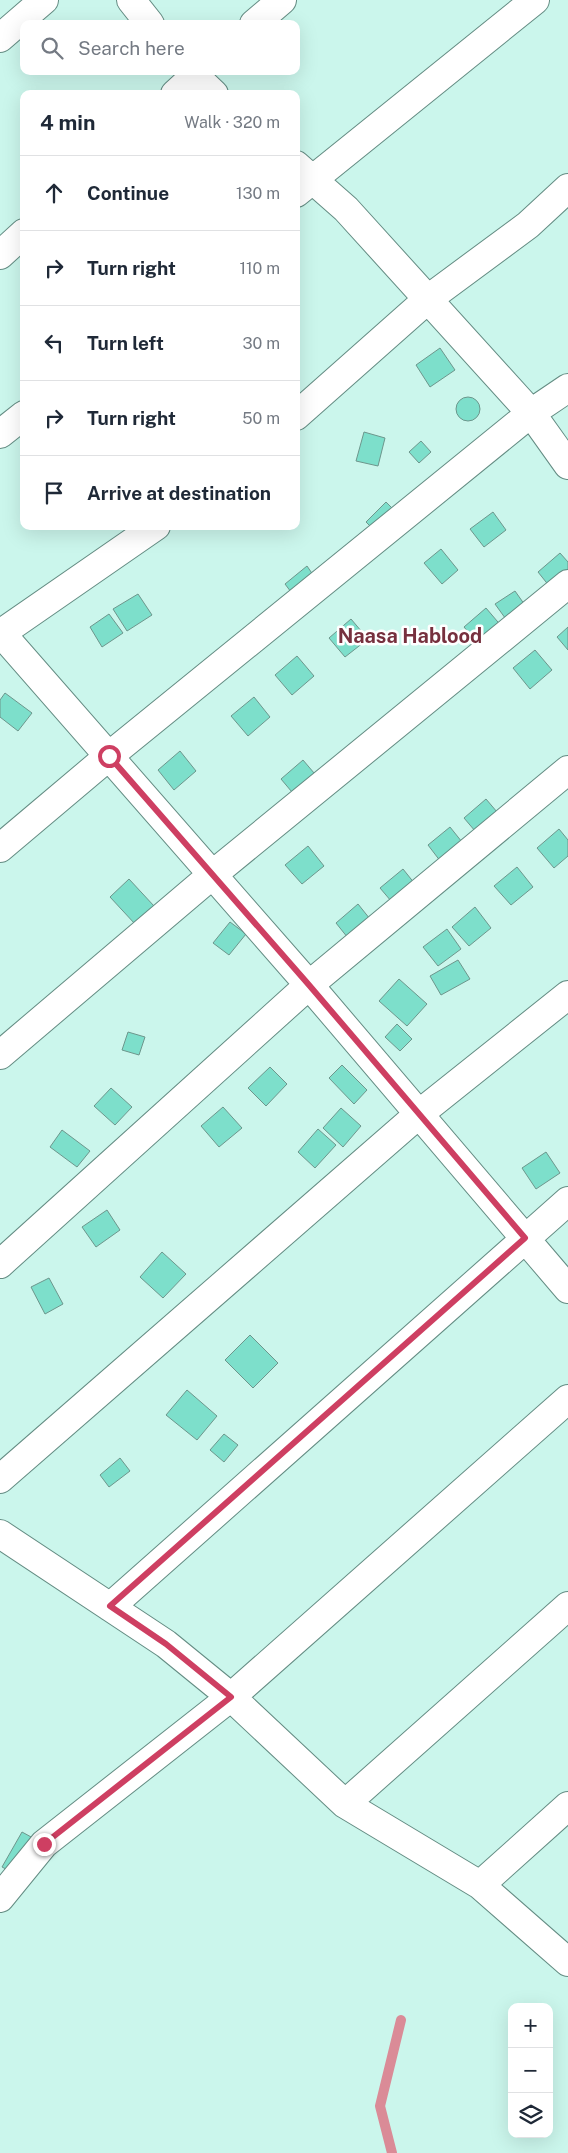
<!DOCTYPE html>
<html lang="en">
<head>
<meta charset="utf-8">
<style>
	:root { --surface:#fff; --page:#f2f2f3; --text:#1f2937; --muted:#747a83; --line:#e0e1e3 }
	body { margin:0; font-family:"Public Sans",sans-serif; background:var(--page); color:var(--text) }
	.controls { position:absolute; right:15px; bottom:15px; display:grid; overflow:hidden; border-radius:10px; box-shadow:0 5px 20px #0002 }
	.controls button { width:45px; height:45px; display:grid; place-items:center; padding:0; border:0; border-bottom:1px solid var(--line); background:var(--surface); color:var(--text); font:25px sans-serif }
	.stop { position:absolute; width:15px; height:15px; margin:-11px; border:4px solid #ce3f62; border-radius:50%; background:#fff }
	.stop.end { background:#ce3f62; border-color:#fff; box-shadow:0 1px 5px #0008 }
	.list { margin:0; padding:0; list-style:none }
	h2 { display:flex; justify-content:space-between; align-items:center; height:65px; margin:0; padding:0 20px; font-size:21px }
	h2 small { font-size:16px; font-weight:400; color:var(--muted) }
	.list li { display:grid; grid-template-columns:32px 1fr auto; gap:15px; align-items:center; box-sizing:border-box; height:75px; padding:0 20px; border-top:1px solid var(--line) }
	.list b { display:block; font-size:19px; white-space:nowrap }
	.list em { font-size:16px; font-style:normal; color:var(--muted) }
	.icon { flex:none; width:28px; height:28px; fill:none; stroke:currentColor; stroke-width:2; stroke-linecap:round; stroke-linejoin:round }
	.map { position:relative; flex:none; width:568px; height:2153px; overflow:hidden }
	.search { position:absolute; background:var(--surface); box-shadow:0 5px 20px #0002; left:20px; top:20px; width:280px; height:55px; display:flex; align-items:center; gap:12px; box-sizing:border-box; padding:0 18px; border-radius:10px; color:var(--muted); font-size:19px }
	.panel { position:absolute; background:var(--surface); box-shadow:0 5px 20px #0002; left:20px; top:90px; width:280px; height:440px; border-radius:10px }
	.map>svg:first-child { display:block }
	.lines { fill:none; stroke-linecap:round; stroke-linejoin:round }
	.stream { stroke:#da8b97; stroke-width:10 }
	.building { fill:#7ddfcb; stroke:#6d968c }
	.street-casing { stroke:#648c83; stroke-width:30 }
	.street { stroke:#fff; stroke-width:28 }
	.route { stroke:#ce3f62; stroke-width:6 }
	.labels { text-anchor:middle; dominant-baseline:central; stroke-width:5; stroke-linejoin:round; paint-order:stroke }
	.quarter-label { font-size:20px; font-weight:bold; fill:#76303e; stroke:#fff }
</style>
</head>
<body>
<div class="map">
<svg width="568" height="2153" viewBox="0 0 568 2153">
	<rect width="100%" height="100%" fill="#cbf6ec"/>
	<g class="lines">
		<path class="stream" d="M392,2153L380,2106L401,2020"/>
	</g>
	<path class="building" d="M440,348L455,370L430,387L416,365Z
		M456 409a12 12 0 1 1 24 0a12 12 0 1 1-24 0Z
		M364,432L385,438L378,466L356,461Z
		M421,441L431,452L419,463L409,452Z
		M386,502L402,518L382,538L366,522Z
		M493,512L506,530L484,547L470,529Z
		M441,549L458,570L442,584L424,563Z
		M560,553L568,562V580L554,592L538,572Z
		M307,566L322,588L300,604L285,584Z
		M515,591L527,608L508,622L495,604Z
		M138,594L152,615L127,631L113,609Z
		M486,608L503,628L481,647L464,627Z
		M109,614L123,633L102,647L90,627Z
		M351,619L368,639L345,657L329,638Z
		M568,627V650L557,637Z
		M535,650L552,670L530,689L513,668Z
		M297,656L314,676L292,695L275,675Z
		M5,693L32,713L18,731L0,717V700Z
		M254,697L270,717L248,736L231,716Z
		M180,751L196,771L174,790L158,770Z
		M303,760L320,780L297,798L281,779Z
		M486,799L503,819L481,838L464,818Z
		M450,827L466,847L444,866L428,845Z
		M559,829L568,840V856L554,868L537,848Z
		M308,846L324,866L302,884L285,865Z
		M517,867L533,887L511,905L494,886Z
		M403,869L419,889L397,908L380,888Z
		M129,879L154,906L135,924L110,897Z
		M358,904L374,924L352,943L336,923Z
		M475,907L491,928L469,946L452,927Z
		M230,922L246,934L229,955L213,943Z
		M447,929L461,949L438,966L423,947Z
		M458,960L470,979L441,995L430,976Z
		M399,979L427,1004L407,1026L379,1001Z
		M397,1024L412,1039L400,1051L385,1037Z
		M128,1032L145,1037L139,1055L122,1050Z
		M342,1065L367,1090L354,1104L329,1078Z
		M270,1067L287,1084L266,1106L248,1088Z
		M111,1088L132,1107L115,1125L94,1106Z
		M223,1107L242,1128L219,1147L201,1126Z
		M341,1108L361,1126L343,1147L323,1128Z
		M318,1129L336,1145L315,1168L298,1152Z
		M62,1130L90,1151L77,1167L50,1147Z
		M546,1152L560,1173L536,1189L522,1168Z
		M107,1210L120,1230L96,1247L82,1227Z
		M162,1252L186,1274L163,1298L140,1277Z
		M49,1278L63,1304L45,1314L31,1287Z
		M250,1335L278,1363L253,1388L225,1360Z
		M187,1390L217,1416L197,1440L166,1415Z
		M224,1434L238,1445L224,1462L210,1450Z
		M120,1458L130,1471L109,1487L100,1475Z
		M22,1832L44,1844L25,1879L2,1867Z"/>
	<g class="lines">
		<defs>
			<path id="street" d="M131,0L150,24
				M254,24L282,0
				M0,38L44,0
				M190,71L214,94
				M175,94L200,71
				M296,165L346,209L531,413L568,465
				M296,193L535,0
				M0,255L24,233
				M296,416L428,299L528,225L568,188
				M0,434L24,415
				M0,632L309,985L568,1289
				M0,634L156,526
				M0,848L109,756L531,413L568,388
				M0,1055L212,875L568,584
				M0,1264L309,985L568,770
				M0,1479L419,1114L568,995
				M0,1534L166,1644L231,1697L345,1804L480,1885L568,1962
				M110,1607L568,1201
				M345,1804L568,1606
				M480,1885L568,1806
				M0,1898L44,1844L231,1697L568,1399"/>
		</defs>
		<use href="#street" class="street-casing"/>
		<use href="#street" class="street"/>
	</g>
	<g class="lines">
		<path class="route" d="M44,1844L231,1697L166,1644L110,1606L525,1238L309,985L109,756"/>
	</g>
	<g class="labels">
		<g class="quarter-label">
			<text x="410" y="636">Naasa Hablood</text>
		</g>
	</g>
</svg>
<div class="controls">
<button>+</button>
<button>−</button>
<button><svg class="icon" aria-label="layers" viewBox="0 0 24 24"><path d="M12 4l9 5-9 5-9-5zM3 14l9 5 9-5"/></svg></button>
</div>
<div class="stop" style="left:109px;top:756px"></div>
<div class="stop end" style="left:44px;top:1844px"></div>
<div class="search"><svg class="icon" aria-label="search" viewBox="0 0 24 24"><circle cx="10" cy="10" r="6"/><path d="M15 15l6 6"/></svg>Search here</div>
<section class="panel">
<h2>4 min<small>Walk · 320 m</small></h2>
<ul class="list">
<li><svg class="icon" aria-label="ahead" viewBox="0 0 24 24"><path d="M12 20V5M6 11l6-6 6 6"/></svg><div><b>Continue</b></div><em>130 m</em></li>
<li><svg class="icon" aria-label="right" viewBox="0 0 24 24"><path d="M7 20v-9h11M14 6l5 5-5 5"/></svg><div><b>Turn right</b></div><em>110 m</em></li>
<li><svg class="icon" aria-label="left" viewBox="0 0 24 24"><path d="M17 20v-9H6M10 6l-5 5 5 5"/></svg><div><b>Turn left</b></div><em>30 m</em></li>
<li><svg class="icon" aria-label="right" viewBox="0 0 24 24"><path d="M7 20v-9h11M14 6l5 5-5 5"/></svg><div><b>Turn right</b></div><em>50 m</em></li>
<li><svg class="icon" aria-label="arrive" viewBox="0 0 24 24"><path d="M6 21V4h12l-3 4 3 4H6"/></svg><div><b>Arrive at destination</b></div></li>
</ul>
</section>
</div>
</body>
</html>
